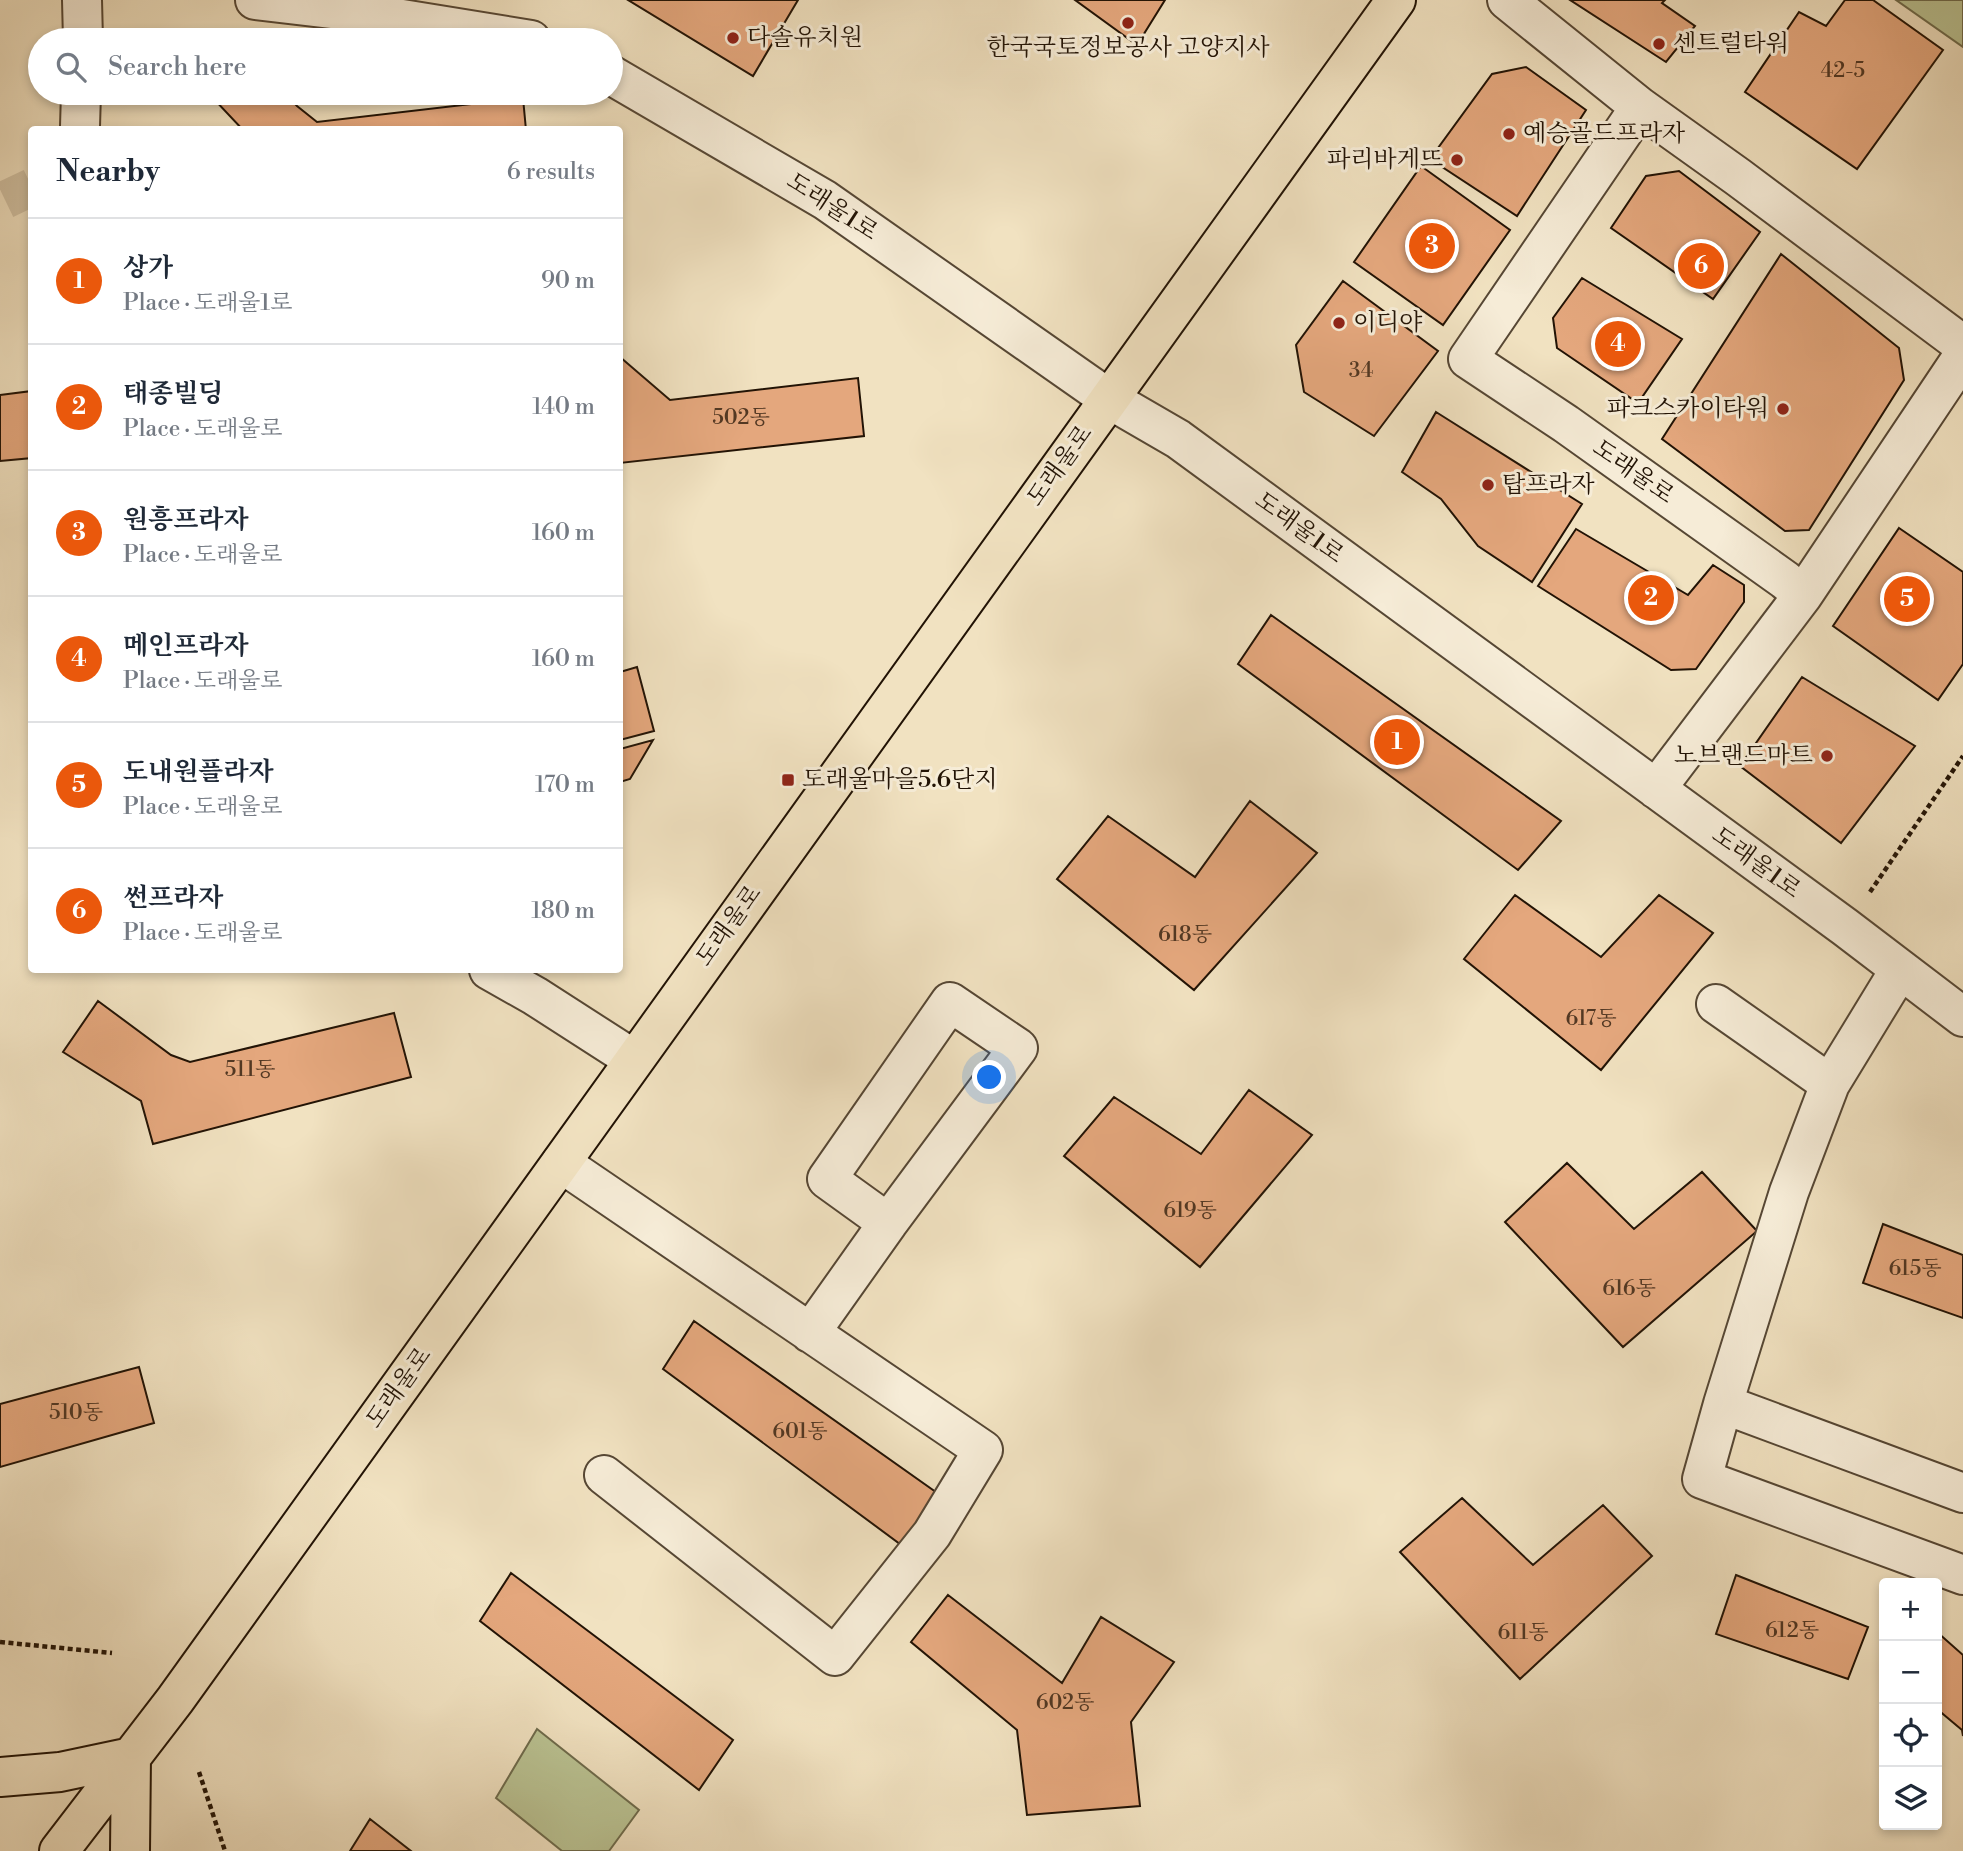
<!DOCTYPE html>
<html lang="en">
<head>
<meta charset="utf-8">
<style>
	:root { --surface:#fff; --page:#f2f2f3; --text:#1f2937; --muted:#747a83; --line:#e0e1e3; --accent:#ea580c }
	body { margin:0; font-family:"Libre Bodoni","Noto Serif KR",serif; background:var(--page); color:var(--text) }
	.controls { position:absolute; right:21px; bottom:21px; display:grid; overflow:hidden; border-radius:7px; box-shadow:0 4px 10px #0003 }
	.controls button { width:63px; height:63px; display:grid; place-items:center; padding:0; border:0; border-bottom:2px solid var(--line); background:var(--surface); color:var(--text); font:35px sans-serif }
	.you { position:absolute; left:990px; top:1078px; width:24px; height:24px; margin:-18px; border:5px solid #fff; border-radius:50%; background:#1a73e8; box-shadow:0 0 0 10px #1a73e833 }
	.badge { display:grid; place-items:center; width:46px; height:46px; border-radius:50%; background:var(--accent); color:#fff; font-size:23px; font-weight:700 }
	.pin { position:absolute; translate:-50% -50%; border:4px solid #fff; box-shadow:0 2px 7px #0006 }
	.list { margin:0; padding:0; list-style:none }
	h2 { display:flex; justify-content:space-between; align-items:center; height:91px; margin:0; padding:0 28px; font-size:30px }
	h2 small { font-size:23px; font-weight:400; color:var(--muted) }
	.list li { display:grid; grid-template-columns:46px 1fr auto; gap:21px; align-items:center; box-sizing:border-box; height:126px; padding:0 28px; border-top:2px solid var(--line) }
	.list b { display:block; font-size:26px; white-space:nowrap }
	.list p { margin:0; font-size:23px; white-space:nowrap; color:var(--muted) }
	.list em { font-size:23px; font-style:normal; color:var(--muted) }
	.icon { flex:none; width:38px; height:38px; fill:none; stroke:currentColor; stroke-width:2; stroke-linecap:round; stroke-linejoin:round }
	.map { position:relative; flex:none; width:1963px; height:1851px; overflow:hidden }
	.search { position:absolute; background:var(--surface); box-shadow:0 4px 10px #0003; left:28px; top:28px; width:595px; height:77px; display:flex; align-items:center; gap:18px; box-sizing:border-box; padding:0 24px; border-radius:38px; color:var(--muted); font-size:26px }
	.panel { position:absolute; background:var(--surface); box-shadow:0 4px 10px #0003; left:28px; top:126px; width:595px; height:847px; border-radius:7px }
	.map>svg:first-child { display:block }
	.green { fill:#bac393; stroke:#6e6b4c; stroke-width:2 }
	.building { fill:#e4a77d; stroke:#221305; stroke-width:2 }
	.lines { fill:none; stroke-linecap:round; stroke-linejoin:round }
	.minor-tunnel { stroke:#d2c3a5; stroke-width:38; stroke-dasharray:38 19; stroke-linecap:butt }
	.minor-casing { stroke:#564734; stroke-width:42 }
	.major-casing { stroke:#221305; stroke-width:42 }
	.path { stroke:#221305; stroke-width:4.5; stroke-dasharray:5 3.5; stroke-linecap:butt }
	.minor { stroke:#f6ecd7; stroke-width:38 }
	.major { stroke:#f1e2c1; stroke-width:38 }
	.poi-dot { fill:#8f2418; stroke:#f6ecd7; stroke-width:2.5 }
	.labels { text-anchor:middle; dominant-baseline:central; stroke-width:6; stroke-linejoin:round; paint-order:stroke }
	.number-label { font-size:21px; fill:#523823 }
	.poi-label { font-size:24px; fill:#221305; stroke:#f6ecd7; text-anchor:start }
	.street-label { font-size:24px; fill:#221305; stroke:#f6ecd7 }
</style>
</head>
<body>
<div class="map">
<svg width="1963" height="1851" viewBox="0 0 1963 1851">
	<rect width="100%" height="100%" fill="#f1e2c1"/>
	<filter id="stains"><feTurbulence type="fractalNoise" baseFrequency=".00286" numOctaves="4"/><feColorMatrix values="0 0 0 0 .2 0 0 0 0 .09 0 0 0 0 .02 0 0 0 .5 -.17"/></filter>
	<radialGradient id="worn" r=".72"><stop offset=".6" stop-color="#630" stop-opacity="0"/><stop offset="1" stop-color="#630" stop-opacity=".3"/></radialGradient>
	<path class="green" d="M1896,0H1963V47Z
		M537,1729L639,1810L609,1851H562L496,1798Z"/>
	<path class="building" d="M628,0H798L753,76Z
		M1075,0H1165L1137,45Z
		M1570,0H1665L1662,3L1695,26L1666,62Z
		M1845,0H1873L1943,50L1857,169L1745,92L1799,12L1826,26Z
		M1526,67L1586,110L1517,216L1430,159L1492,74Z
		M215,93H285L297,106L317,122L523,98L526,130H243L211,96Z
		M1421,166L1510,230L1443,325L1354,262Z
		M1679,171L1760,232L1713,299L1611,228L1646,176Z
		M1781,254L1899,348L1904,380L1809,530L1785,531L1662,439Z
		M1582,278L1682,339L1638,403L1557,348L1553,318Z
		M1343,281L1438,351L1374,436L1304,392L1296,345Z
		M620,357L670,400L858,378L864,436L620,463Z
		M32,391V458L0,461V395Z
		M1436,412L1582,504L1532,582L1478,546L1441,499L1402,472Z
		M1899,528L1963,572V664L1938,700L1833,626Z
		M1576,529L1688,595L1713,565L1744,585V602L1696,669L1671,670L1538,586Z
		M1271,615L1561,821L1518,870L1238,664Z
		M637,667L654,731L620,740V672Z
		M1802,677L1915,746L1841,843L1740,766Z
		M653,740L630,779L620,782V749Z
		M1250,801L1317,853L1194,990L1057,879L1108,816L1195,877Z
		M1515,895L1601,957L1659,895L1713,933L1601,1070L1464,959Z
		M98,1001L171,1055L190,1062L394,1013L411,1077L153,1144L141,1101L63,1052Z
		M1249,1090L1312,1135L1200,1267L1064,1156L1114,1097L1201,1154Z
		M1567,1163L1634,1229L1702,1172L1757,1231L1623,1347L1505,1222Z
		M1883,1224L1963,1255V1318L1863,1283Z
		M694,1321L940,1495L904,1547L663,1369Z
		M139,1367L154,1423L0,1467V1404Z
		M1462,1498L1533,1565L1603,1505L1652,1556L1520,1679L1400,1552Z
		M511,1573L733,1740L699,1790L480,1621Z
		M1736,1575L1868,1627L1848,1679L1716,1634Z
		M948,1595L1062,1683L1101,1617L1174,1662L1131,1722L1140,1806L1027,1815L1017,1730L911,1642Z
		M1937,1632L1963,1655V1736L1962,1730L1937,1709Z
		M370,1819L411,1851H350Z"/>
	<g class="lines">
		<path class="minor-tunnel" d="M5,200L32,187"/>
		<defs>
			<path id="minor" d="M82,0L83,40
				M255,0L365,13L531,40
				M1507,0L1640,107L1738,177L1963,345
				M611,75L825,200L1109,399L1178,439L1845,927L1963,1017
				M1640,107L1468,359L1566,424L1785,580L1803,595
				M80,126L81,93
				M1656,789L1803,595L1963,356
				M489,970L535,996L633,1059
				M1899,971L1830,1084L1789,1192L1723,1404L1702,1479L1963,1575
				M1716,1004L1830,1084
				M561,1163L983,1450L932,1534L835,1656L604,1475
				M810,1333L888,1223L1018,1048L950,1002L827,1179L888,1223
				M1723,1404L1963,1493"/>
			<path id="major" d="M0,1777L60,1772L131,1757L130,1851
				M59,1851L175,1700L1396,0"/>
		</defs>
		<use href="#minor" class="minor-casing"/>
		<use href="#major" class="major-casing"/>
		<path class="path" d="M1870,892L1963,756
			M0,1642L112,1653
			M199,1772L225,1851"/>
		<use href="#minor" class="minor"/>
		<use href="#major" class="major"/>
	</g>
	<g class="poi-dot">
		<circle cx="1128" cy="23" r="7"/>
		<circle cx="733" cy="38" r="7"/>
		<circle cx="1659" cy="44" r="7"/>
		<circle cx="1509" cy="134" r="7"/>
		<circle cx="1457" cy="160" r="7"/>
		<circle cx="1339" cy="323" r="7"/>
		<circle cx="1783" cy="409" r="7"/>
		<circle cx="1488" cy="485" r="7"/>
		<circle cx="1827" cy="756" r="7"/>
		<rect x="781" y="773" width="14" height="14" rx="3.5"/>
	</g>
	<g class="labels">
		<g class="number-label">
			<text x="1843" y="71">42-5</text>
			<text x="1361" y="371">34</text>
			<text x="741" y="418">502동</text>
			<text x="1185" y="935">618동</text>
			<text x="1591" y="1019">617동</text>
			<text x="250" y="1070">511동</text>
			<text x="1190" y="1211">619동</text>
			<text x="1915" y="1269">615동</text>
			<text x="1629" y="1289">616동</text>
			<text x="76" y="1413">510동</text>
			<text x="800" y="1432">601동</text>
			<text x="1792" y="1631">612동</text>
			<text x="1523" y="1633">611동</text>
			<text x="1065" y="1703">602동</text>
		</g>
		<g class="poi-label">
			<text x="747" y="38">다솔유치원</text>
			<text x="1673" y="44">센트럴타워</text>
			<text x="1128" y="48" text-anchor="middle">한국국토정보공사 고양지사</text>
			<text x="1523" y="134">예승골드프라자</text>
			<text x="1443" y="160" text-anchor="end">파리바게뜨</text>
			<text x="1353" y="323">이디야</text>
			<text x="1769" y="409" text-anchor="end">파크스카이타워</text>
			<text x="1502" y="485">탑프라자</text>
			<text x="1813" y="756" text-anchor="end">노브랜드마트</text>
			<text x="802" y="780">도래울마을5.6단지</text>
		</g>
		<g class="street-label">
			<text transform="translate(832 207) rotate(33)">도래울1로</text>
			<text transform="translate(1060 466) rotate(-54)">도래울로</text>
			<text transform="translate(1633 472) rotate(35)">도래울로</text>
			<text transform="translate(1299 528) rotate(36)">도래울1로</text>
			<text transform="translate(1756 863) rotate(36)">도래울1로</text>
			<text transform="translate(729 926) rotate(-54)">도래울로</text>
			<text transform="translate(399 1388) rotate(-54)">도래울로</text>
		</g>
	</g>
	<rect width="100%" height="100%" filter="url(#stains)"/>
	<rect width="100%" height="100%" fill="url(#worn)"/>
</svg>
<div class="controls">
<button>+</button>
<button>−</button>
<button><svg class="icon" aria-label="locate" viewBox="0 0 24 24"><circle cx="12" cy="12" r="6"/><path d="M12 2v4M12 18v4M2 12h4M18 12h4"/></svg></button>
<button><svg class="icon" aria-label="layers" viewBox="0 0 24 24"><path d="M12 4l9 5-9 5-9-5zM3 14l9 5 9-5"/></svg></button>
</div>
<div class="you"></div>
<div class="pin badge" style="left:1397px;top:742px">1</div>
<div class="pin badge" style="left:1651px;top:598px">2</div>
<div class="pin badge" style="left:1432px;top:246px">3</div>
<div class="pin badge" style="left:1618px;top:344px">4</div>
<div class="pin badge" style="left:1907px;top:599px">5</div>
<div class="pin badge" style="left:1701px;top:266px">6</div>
<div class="search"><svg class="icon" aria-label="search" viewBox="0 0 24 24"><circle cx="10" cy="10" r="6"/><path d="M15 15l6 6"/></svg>Search here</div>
<section class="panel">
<h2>Nearby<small>6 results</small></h2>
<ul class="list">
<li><span class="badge">1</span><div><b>상가</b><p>Place · 도래울1로</p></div><em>90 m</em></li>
<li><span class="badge">2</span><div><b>태종빌딩</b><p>Place · 도래울로</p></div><em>140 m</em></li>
<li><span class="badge">3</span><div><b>원흥프라자</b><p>Place · 도래울로</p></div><em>160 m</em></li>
<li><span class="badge">4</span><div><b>메인프라자</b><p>Place · 도래울로</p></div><em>160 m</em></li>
<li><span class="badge">5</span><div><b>도내원플라자</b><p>Place · 도래울로</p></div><em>170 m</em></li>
<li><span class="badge">6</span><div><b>썬프라자</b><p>Place · 도래울로</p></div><em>180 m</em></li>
</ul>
</section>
</div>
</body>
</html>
